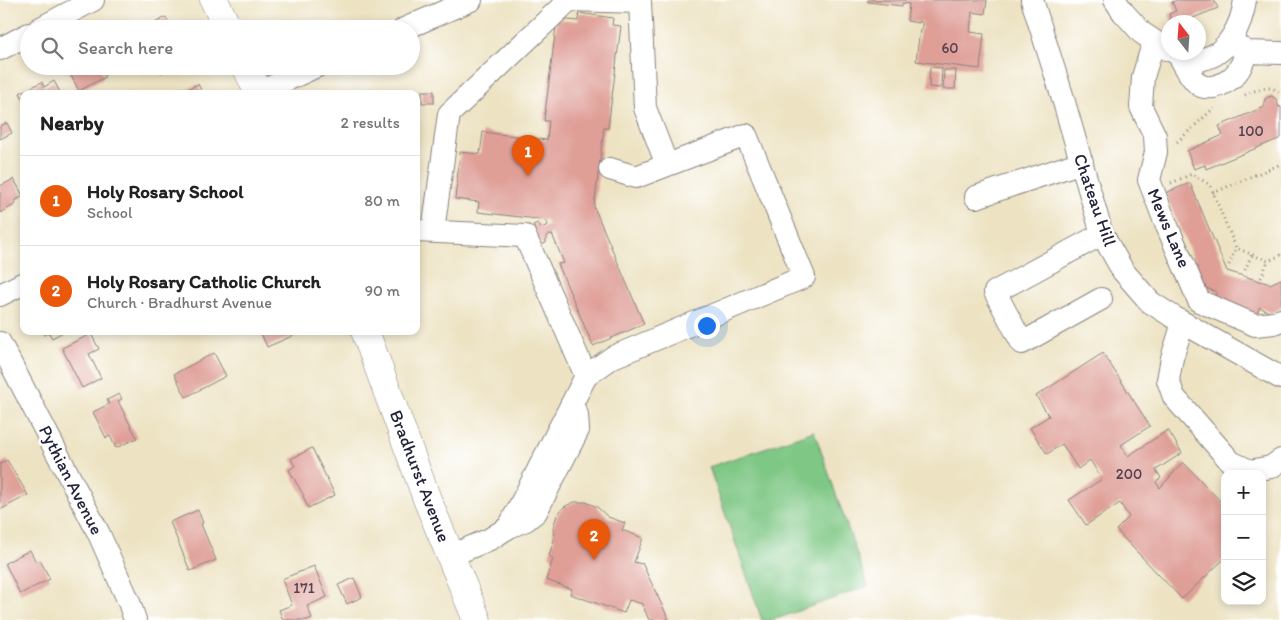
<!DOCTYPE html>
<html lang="en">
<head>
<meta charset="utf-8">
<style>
	:root { --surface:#fff; --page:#f2f2f2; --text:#222; --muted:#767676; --line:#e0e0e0; --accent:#ea580c }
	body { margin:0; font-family:Itim,sans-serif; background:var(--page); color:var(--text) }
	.controls { position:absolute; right:15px; bottom:15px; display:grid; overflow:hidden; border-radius:10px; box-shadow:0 2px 8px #0003 }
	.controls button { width:45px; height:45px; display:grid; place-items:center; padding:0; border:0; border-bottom:1px solid var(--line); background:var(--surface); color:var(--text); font:25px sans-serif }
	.compass { position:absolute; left:1161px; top:15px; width:45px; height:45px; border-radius:50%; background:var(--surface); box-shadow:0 2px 8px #0003; rotate:343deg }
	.you { position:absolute; left:706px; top:325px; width:18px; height:18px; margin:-12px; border:4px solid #fff; border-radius:50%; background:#1a73e8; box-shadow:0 0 0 8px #1a73e833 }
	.badge { display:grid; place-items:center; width:32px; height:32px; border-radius:50%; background:var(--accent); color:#fff; font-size:16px; font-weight:700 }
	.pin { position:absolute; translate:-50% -41px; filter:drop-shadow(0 1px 2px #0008) }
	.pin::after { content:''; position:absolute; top:26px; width:18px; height:15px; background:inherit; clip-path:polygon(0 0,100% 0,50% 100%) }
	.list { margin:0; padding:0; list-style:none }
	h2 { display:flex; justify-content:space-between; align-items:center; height:65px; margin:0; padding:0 20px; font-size:21px }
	h2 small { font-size:16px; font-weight:400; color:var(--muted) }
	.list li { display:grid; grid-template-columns:32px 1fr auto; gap:15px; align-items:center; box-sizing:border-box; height:90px; padding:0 20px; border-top:1px solid var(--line) }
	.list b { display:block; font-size:19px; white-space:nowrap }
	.list p { margin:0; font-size:16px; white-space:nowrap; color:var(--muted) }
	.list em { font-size:16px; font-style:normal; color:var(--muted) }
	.icon { flex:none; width:28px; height:28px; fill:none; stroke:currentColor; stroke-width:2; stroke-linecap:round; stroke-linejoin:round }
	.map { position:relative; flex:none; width:1281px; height:620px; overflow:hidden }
	.search { position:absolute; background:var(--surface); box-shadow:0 2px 8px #0003; left:20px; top:20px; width:400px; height:55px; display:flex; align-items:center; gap:12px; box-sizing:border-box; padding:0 18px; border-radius:28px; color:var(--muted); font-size:19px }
	.panel { position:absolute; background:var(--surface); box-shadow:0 2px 8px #0003; left:20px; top:90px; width:400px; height:245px; border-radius:10px }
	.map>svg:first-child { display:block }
	.green { fill:#7ec784; stroke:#507460 }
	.building { fill:#df9f97 }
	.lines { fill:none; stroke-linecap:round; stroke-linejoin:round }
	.minor-casing { stroke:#88827f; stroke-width:24 }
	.major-casing { stroke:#88827f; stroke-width:29 }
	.path { stroke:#88827f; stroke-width:3; stroke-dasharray:1 4; stroke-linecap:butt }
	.minor { stroke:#fff; stroke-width:22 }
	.major { stroke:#fff; stroke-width:28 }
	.labels { text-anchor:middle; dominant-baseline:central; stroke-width:5; stroke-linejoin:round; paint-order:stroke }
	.number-label { font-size:15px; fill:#514152 }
	.street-label { font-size:18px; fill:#22223b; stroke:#fff }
</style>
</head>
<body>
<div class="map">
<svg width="1281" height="620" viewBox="0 0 1281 620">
	<rect width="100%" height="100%" fill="#fff"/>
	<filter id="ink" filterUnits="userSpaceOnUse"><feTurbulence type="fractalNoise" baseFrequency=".02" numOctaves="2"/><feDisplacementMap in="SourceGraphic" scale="10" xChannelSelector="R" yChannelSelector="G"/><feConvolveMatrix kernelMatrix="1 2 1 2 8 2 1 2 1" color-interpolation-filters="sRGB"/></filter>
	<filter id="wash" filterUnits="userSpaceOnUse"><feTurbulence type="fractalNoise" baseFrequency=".0096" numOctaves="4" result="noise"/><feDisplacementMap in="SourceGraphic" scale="20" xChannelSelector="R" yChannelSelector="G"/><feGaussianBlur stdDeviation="1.12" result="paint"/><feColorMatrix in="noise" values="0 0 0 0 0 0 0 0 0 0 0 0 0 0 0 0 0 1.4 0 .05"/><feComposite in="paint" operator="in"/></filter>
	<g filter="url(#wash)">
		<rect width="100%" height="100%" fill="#ede3c3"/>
		<path class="green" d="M814,431L868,586L773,620H762L709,467Z"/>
		<g id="blocks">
			<path class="building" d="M868,0H987L985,14L972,12L970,32L984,34L980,69L916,61L920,29H922V22L920,21L919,23L907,21L909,4L902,3V6L868,2Z
				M1177,0H1214L1218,8L1183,22H1172L1169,14L1176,11L1172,2Z
				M579,13L613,18L612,25L621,26L608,128H604L594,207L644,324L593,346L558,264L564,263L552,234L546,236V243L541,245L533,225L538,223L541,228L548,225L546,220L478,212L479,202L455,199L460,152L480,154L483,132L547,140L549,121H544L557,19L578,21Z
				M166,17L172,29H144Z
				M70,66H99L105,77L79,91L67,68Z
				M158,66H175L161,73Z
				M930,67L942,68L941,88L929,87Z
				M944,70H956L955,89H943Z
				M54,81L61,94H24V101L20,93L42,82L44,87Z
				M198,84L203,94H178Z
				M422,91H434V103H422Z
				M1272,96L1277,100L1278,106L1281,107V138L1206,169L1205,165L1194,169L1187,151L1223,135L1219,126L1264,107L1265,99L1268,97Z
				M7,123L12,133L0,139V126Z
				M14,179L23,196L15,201L16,204L0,213V186Z
				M1190,183L1227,271L1270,284L1281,279V308L1270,313L1260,307L1256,316L1213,299L1217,292L1206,288L1165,193Z
				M43,331H65L52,338L49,333L44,335Z
				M260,331H298L299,333L267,347Z
				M91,334L99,349L89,354L101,378L82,388L62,348Z
				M214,353L226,376L186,397L174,374Z
				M1103,353L1150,426L1121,445L1128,456L1168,430L1182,453L1156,470L1161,478L1156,482L1160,488L1183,462L1225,506V558L1182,599L1116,530L1129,517L1120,503L1086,525L1069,500L1102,479L1090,460L1078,469L1062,444L1047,454L1030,428L1049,416L1036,396Z
				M119,394L122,399L118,401L137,438L116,448L110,436L106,438L93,412L109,404L107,400Z
				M312,448L335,495L308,508L303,496H304L289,470L295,466L291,459Z
				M7,460L28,495L0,510V464Z
				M574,502H586L597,507L608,517L625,523L622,530L643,538L634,562L641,564L642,563L669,620H649L642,604L629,600L624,613L570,594L572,589L546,580L553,559L549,555L554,540L553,527L557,515L564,507Z
				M198,510L203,523L201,524L216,560L190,571L170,522Z
				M30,550L36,562L40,560L50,579L20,594L5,563Z
				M314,566L327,597L307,606L312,618L307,620H283L279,610L292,605L282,579Z
				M354,578L362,597L347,604L338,585Z"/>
		</g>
	</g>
	<g filter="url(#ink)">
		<use href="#blocks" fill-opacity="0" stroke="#88827f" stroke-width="1"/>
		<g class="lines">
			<defs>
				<path id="minor" d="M1032,0L1062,95L1102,234L1123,271L1150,302L1175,318L1281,378
					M1115,0L1123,12L1142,33L1166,49
					M39,29L93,0
					M404,29L471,0
					M1154,41L1143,77L1141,107L1155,136L1156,152L1149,180L1164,219L1199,301L1255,325L1274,323L1281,320
					M1235,44L1247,52L1281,53
					M0,49L29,34
					M1174,52C1180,55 1189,61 1195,61C1198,61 1200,60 1203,59C1228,54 1242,24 1245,0
					M1178,54C1184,64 1191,80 1201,86C1207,88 1211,88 1217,86C1233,81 1242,69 1246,52
					M258,93L317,66
					M976,197L1082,162
					M416,231L525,236L586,376L509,527L490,539L450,556
					M433,231L449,114L569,0L640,2L645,108L667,165
					M0,295L24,283
					M1101,299L1022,343L995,292L1102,234
					M1183,323L1172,358L1168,380L1174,397L1231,462L1250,471L1271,467L1281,460
					M0,343L99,534L129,602L135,620
					M586,376L613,357L804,277L746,135L636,177L610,169
					M509,527L526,520L536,512L578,430L577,415L572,405"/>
				<path id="major" d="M214,0L228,29
					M246,66L259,94
					M365,331L427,499L477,620"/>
			</defs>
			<use href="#minor" class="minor-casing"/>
			<use href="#major" class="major-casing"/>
			<path class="path" d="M1245,95C1256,90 1270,83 1279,93
				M1177,142L1214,108
				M1171,183L1192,174L1210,185L1236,248L1268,261L1281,255
				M1213,193L1281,164
				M1229,265L1236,248
				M1245,270L1252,254
				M1261,278L1268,261"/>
			<use href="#minor" class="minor"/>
			<use href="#major" class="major"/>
		</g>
	</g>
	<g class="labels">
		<g class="number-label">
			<text x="950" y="48">60</text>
			<text x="1251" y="131">100</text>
			<text x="1129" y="474">200</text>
			<text x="304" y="588">171</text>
		</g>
		<g class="street-label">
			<text transform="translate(1095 200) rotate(71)">Chateau Hill</text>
			<text transform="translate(1169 228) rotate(67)">Mews Lane</text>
			<text transform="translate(420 476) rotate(69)">Bradhurst Avenue</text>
			<text transform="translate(71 480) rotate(63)">Pythian Avenue</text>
		</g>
	</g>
</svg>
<div class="controls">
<button>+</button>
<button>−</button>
<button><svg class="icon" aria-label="layers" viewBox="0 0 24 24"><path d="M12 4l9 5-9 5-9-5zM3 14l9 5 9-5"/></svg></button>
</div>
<svg class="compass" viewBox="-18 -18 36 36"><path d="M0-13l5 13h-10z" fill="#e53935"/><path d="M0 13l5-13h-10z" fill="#767676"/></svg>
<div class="you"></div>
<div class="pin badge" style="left:528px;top:176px">1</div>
<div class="pin badge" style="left:594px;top:560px">2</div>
<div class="search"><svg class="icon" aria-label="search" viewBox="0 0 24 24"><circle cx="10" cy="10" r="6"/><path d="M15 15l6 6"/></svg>Search here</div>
<section class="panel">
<h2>Nearby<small>2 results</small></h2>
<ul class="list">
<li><span class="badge">1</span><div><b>Holy Rosary School</b><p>School</p></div><em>80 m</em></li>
<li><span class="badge">2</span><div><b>Holy Rosary Catholic Church</b><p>Church · Bradhurst Avenue</p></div><em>90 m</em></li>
</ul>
</section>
</div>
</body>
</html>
